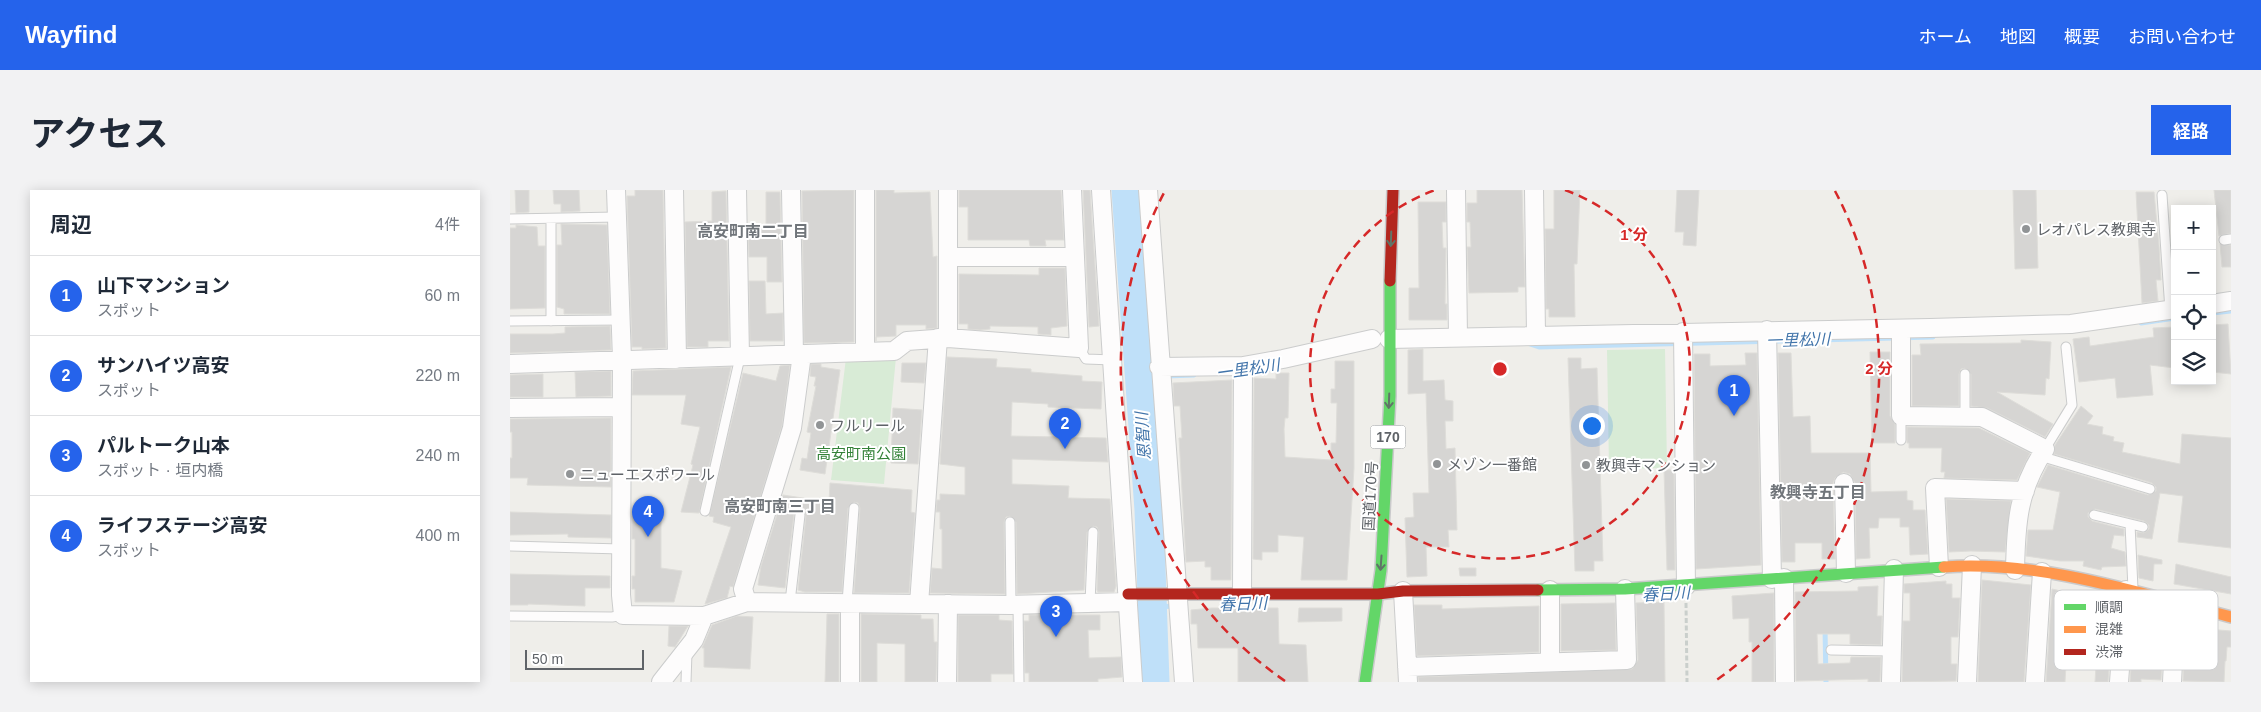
<!DOCTYPE html>
<html lang="ja">
<head>
<meta charset="utf-8">
<style>
	:root { --surface:#fff; --page:#f2f2f3; --text:#1f2937; --muted:#747a83; --line:#e0e1e3; --accent:#2563eb }
	body { margin:0; font-family:Helvetica,"Noto Sans JP",sans-serif; background:var(--page); color:var(--text) }
	.controls { position:absolute; right:15px; top:15px; display:grid; overflow:hidden; border-radius:0px; box-shadow:0 2px 12px #0003 }
	.controls button { width:45px; height:45px; display:grid; place-items:center; padding:0; border:0; border-bottom:1px solid var(--line); background:var(--surface); color:var(--text); font:25px sans-serif }
	.scale { position:absolute; left:15px; bottom:12px; width:119px; box-sizing:border-box; padding-left:5px; border:2px solid #5f6368; border-top:0; font-size:14px; line-height:18px; white-space:nowrap; color:#5f6368; -webkit-text-stroke:4px #fff; paint-order:stroke }
	.you { position:absolute; left:1081px; top:235px; width:18px; height:18px; margin:-12px; border:4px solid #fff; border-radius:50%; background:#1a73e8; box-shadow:0 0 0 8px #1a73e833 }
	.badge { display:grid; place-items:center; width:32px; height:32px; border-radius:50%; background:var(--accent); color:#fff; font-size:16px; font-weight:700 }
	.pin { position:absolute; translate:-50% -41px; filter:drop-shadow(0 1px 2px #0008) }
	.pin::after { content:''; position:absolute; top:26px; width:18px; height:15px; background:inherit; clip-path:polygon(0 0,100% 0,50% 100%) }
	.list { margin:0; padding:0; list-style:none }
	h2 { display:flex; justify-content:space-between; align-items:center; height:65px; margin:0; padding:0 20px; font-size:21px }
	h2 small { font-size:16px; font-weight:400; color:var(--muted) }
	.list li { display:grid; grid-template-columns:32px 1fr auto; gap:15px; align-items:center; box-sizing:border-box; height:80px; padding:0 20px; border-top:1px solid var(--line) }
	.list b { display:block; font-size:19px; white-space:nowrap }
	.list p { margin:0; font-size:16px; white-space:nowrap; color:var(--muted) }
	.list em { font-size:16px; font-style:normal; color:var(--muted) }
	.icon { flex:none; width:28px; height:28px; fill:none; stroke:currentColor; stroke-width:2; stroke-linecap:round; stroke-linejoin:round }
	.map { position:relative; flex:none; width:1721px; height:492px; overflow:hidden; border-radius:0px }
	header { display:flex; align-items:center; gap:30px; box-sizing:border-box; height:70px; padding:0 25px; background:var(--accent); color:#fff }
	header strong { font-size:24px }
	nav { display:flex; gap:28px; margin-inline-start:auto; font-size:18px }
	.intro { display:flex; align-items:center; justify-content:space-between; box-sizing:border-box; height:120px; padding:0 30px }
	h1 { margin:0; font-size:35px }
	.button { padding:12px 22px; border-radius:0px; background:var(--accent); color:#fff; font-size:18px; font-weight:700 }
	main { display:flex; gap:30px; padding:0 30px }
	aside { flex:1; background:var(--surface); border-radius:0px; box-shadow:0 2px 12px #0003 }
	.map>svg:first-child { display:block }
	.green { fill:#d8ebd6 }
	.lines { fill:none; stroke-linecap:round; stroke-linejoin:round }
	.stream { stroke:#bfe0f9; stroke-width:5 }
	.river { stroke:#bfe0f9; stroke-width:29 }
	.building { fill:#d6d5d3; stroke:#deddd9 }
	.lane-casing { stroke:#cbcccc; stroke-width:11 }
	.street-casing { stroke:#cbcccc; stroke-width:20 }
	.fast-casing { stroke:#cacacb; stroke-width:14 }
	.slow-casing { stroke:#cacacb; stroke-width:14 }
	.jam-casing { stroke:#cacacb; stroke-width:14 }
	.path { stroke:#cacfcc; stroke-width:3; stroke-dasharray:5 2.5; stroke-linecap:butt }
	.lane { stroke:#fdfcfc; stroke-width:9 }
	.street { stroke:#fdfcfc; stroke-width:18 }
	.fast { stroke:#63d668; stroke-width:11 }
	.slow { stroke:#ff974d; stroke-width:11 }
	.jam { stroke:#b3261e; stroke-width:11 }
	.oneway { stroke:#607468 }
	.ring { fill:none; stroke:#d62828; stroke-width:2.5; stroke-dasharray:9 6 }
	.poi-dot { fill:#919496; stroke:#fff; stroke-width:2 }
	.labels { text-anchor:middle; dominant-baseline:central; stroke-width:4; stroke-linejoin:round; paint-order:stroke }
	.shield { fill:#fff; stroke:#8f9295; stroke-width:1 }
	.shield-label { font-size:14px; font-weight:bold; fill:#5f6368 }
	.poi-label { font-size:15px; fill:#5f6368; stroke:#fff; text-anchor:start }
	.park-label { font-size:15px; fill:#348238; stroke:#fff }
	.street-label { font-size:15px; fill:#5f6368; stroke:#fff }
	.neighbourhood-label { font-size:16px; font-weight:bold; fill:#70757a; stroke:#fff }
	.water-label { font-size:16px; font-style:italic; fill:#4174aa; stroke:#fff }
	.key { fill:#fff; stroke:#cfd0d2; stroke-width:1 }
	.key-label { font-size:14px; fill:#5f6368 }
	.centre { fill:#d62828; stroke:#fff; stroke-width:2.5 }
	.ring-label { font-size:15px; text-anchor:middle; font-weight:bold; fill:#d62828; stroke:#fff; stroke-width:4; stroke-linejoin:round; paint-order:stroke }
</style>
</head>
<body>
<header>
<strong>Wayfind</strong>
<nav><a>ホーム</a><a>地図</a><a>概要</a><a>お問い合わせ</a></nav>
</header>
<div class="intro"><h1>アクセス</h1><a class="button">経路</a></div>
<main>
<aside>
<h2>周辺<small>4件</small></h2>
<ul class="list">
<li><span class="badge">1</span><div><b>山下マンション</b><p>スポット</p></div><em>60 m</em></li>
<li><span class="badge">2</span><div><b>サンハイツ高安</b><p>スポット</p></div><em>220 m</em></li>
<li><span class="badge">3</span><div><b>パルトーク山本</b><p>スポット · 垣内橋</p></div><em>240 m</em></li>
<li><span class="badge">4</span><div><b>ライフステージ高安</b><p>スポット</p></div><em>400 m</em></li>
</ul>
</aside>
<div class="map">
<svg width="1721" height="492" viewBox="0 0 1721 492">
	<rect width="100%" height="100%" fill="#efeeea"/>
	<path class="green" d="M1155,159L1157,278L1099,279L1097,160Z
		M386,167L374,294L321,290L336,168Z"/>
	<g class="lines">
		<path class="stream" d="M1702,123L1721,121
			M1631,133L1665,128
			M1017,153L1029,157L1423,147
			M628,187L684,185
			M644,417L666,416
			M1315,438L1316,492"/>
		<path class="river" d="M616,0L639,320L645,492"/>
	</g>
	<path class="building" d="M5,0H19V22L6,23Z
		M43,0H69L70,21L51,22V14H44Z
		M125,0H153L156,158L132,159V157H122L117,6H125Z
		M344,0V152L294,153L292,1Z
		M366,0H384V3L420,2L423,67L427,66V138L416,139V135H386V146L366,147V151Z
		M449,0H551L554,50H535L536,56H520L519,50H458V17H449Z
		M573,0H580L589,136L579,137Z
		M967,0H1012L1015,97H1008V102L959,103L957,57H961L960,32H957V13H967Z
		M1044,0H1070L1067,74H1064L1065,127H1039V119H1036L1035,39H1044Z
		M1167,0H1189L1186,56L1173,55L1174,42H1165Z
		M1503,0H1526L1528,78L1505,79Z
		M1704,0H1721V43L1709,46Z
		M216,1L219,151H198V157H177L175,32L202,31V2Z
		M256,2H270L272,92H257V67H239L238,38H256Z
		M1626,2H1644L1649,56L1651,90H1646L1648,111L1632,113Z
		M908,12H936V32H932L933,58H936L935,114H937V130H899V98H909Z
		M51,34L97,35L100,124H54V119L47,117V55H52Z
		M6,35L27,37L28,56H35V118L0,119V38H6Z
		M1710,54L1721,55V77H1712Z
		M529,78H555L557,136L541,138V145L528,144V137L480,136V139L470,140L458,139V134H449V84L529,85Z
		M239,91H255L256,124L273,123V151H240Z
		M1718,134L1721,184L1702,182V135Z
		M100,136L101,160L0,163V144H43L55,143V137Z
		M1665,137V178L1640,175L1643,205L1607,208L1605,188L1569,192L1563,149L1579,147L1580,156L1644,147L1643,138Z
		M1511,150L1541,152L1539,189L1536,188L1535,205L1487,202L1543,234L1535,247L1477,218L1461,216V184L1455,178L1451,179L1449,184V216H1402V165H1411L1410,154L1511,153Z
		M913,159V191L934,190L935,210L943,211V231H935L936,259L945,258L947,340H938L939,357H916L917,386L897,387L895,328L904,327L903,303H919L916,203L898,204V160Z
		M1360,162H1380V226L1385,234V253H1362Z
		M1235,163H1247L1251,375L1186,379L1184,164H1200V176L1236,175Z
		M1268,163H1281L1283,227L1300,226L1301,263H1360L1361,302L1397,301V310L1403,311V320H1415L1418,364L1400,365L1399,337H1390V328H1369L1368,338H1359L1360,368L1346,369L1345,293L1340,284L1333,282L1325,288L1323,293L1325,369H1312V353H1285V372H1272Z
		M437,167L487,169L486,177L521,179V182L572,186V191L592,192L591,219L538,217V214L502,212L501,246L596,248L598,272L502,269V294L559,296L558,308L600,309L606,396L604,402H588L587,400L589,342L587,337L583,336L577,342L574,400L507,404L506,332L500,326L496,327L494,332L495,404L420,403L422,378L432,379V339H430V322H426L427,310H430V304L455,305V277L430,274Z
		M1058,168H1071V179L1087,178L1093,371H1084V381H1065Z
		M825,171H844V278L837,390H791L794,347L768,345V362H752V370L743,369L744,188L766,189V183H779L778,228H775L774,239L775,267L821,270V253H826L827,213H821V199H825Z
		M392,173H416L414,193L391,192Z
		M301,174H311V177L330,180L315,284L290,280L292,268L297,269L301,243L297,242L306,196H304L306,187L300,186Z
		M280,175L272,236L223,397L220,396L217,408L195,414L221,337L203,332L204,327L199,326L233,183L266,191L270,176Z
		M221,177L189,323L171,322L183,275L181,274L190,237L171,234L176,205H122L123,181Z
		M101,181V206L66,207L65,182Z
		M33,184V207H0V185Z
		M722,190L721,390H701V377H695V371L676,372L669,248H672L670,216H664L663,193Z
		M1571,216L1583,226L1577,234L1593,237L1592,244L1604,247L1603,251L1614,253L1612,262L1670,274L1672,244L1721,248V358L1668,352L1673,306L1650,303L1642,349L1627,347V342L1634,343L1639,339V335L1634,331L1585,319L1578,323V327L1582,331L1614,339V346L1604,345L1601,358L1615,362L1616,376L1592,377L1591,380L1573,376L1574,371H1550L1516,366L1518,340H1543L1550,302L1527,297L1538,275L1638,305L1646,301V297L1642,293L1544,264L1545,255Z
		M383,218L412,220L408,274L381,273Z
		M101,228V297L17,295L18,288H0V268H2V242H0V229Z
		M1397,237L1469,238L1520,263L1507,290L1434,288L1435,282H1431L1432,258H1399V253H1397Z
		M1154,280H1164L1165,380H1157Z
		M320,293L402,300L401,322L405,323L399,403H344L350,318L348,313L344,312L338,318L332,402H295L288,400L296,326L294,320L290,319L284,324L275,398L248,395L251,376L273,305L319,312Z
		M1436,309L1501,311L1495,362L1461,361L1439,362Z
		M125,315H151V378L172,381L164,412H125V399H122V386H125V349H122V326H125Z
		M0,322L101,325V348L58,347V344L0,345Z
		M1628,365L1652,370V374H1644L1643,391L1629,388Z
		M1666,374L1721,387V404L1664,394Z
		M949,378H966V386H950Z
		M0,384L100,386V398H75V416L18,414V415H0Z
		M1472,390L1521,395L1514,492H1468Z
		M1436,391V394H1442V408H1450L1448,447H1441V474H1447L1446,491L1392,492L1393,431H1400V403H1394V394Z
		M1368,396L1367,426H1372L1371,455L1340,454V444H1307L1308,474L1340,473L1341,467H1371L1370,492H1358V489L1286,491L1285,402L1348,401V397Z
		M1542,399L1560,403L1555,492H1536Z
		M1264,403V492H1242V452H1239V428L1223,429L1222,406Z
		M1590,410L1604,412L1598,492H1585Z
		M1154,412L1155,492H909L908,487L1122,479L1128,470L1126,413Z
		M1105,413L1106,460L1051,461V414Z
		M904,415H932V419L1029,416V462L907,466Z
		M1625,417L1642,421V431L1654,433L1651,490L1631,489V492H1620Z
		M702,418H768L769,454L796,455L798,492H728V458H688L687,434H681V420Z
		M789,418H832V431L788,432Z
		M317,424H329V492H315Z
		M351,424L411,425V429H423L424,452H427L426,492H395V454L367,453V492H351Z
		M448,425H489V430L502,431L503,484H481V492H448Z
		M519,425H590V440H578L579,468L611,467L612,487L588,489V492H519V483H515L514,431H519Z
		M227,426L243,427L240,479L194,477V458H192L202,435Z
		M159,436H178L165,457L158,456Z
		M1698,439L1721,441V457H1717L1716,471H1715L1714,492L1673,491L1675,441H1698Z"/>
	<g class="lines">
		<defs>
			<path id="lane" d="M1652,5L1660,120
				M0,29L107,27
				M41,29V131
				M1714,50L1721,49
				M0,131L110,130
				M569,158L576,169L603,170
				M1455,184V227
				M1391,226V250
				M1535,259L1562,215L1556,157
				M1530,266L1640,299
				M195,321L230,167
				M1584,325L1633,337
				M500,332L501,415
				M1620,334L1623,399
				M0,356L111,359
				M280,412L290,325
				M337,413L344,318
				M580,413L583,342
				M508,415L509,492
				M0,426L102,427L113,425
				M1321,460L1382,461
				M176,492L177,462"/>
			<path id="street" d="M106,0L112,169L111,405L113,425L194,426L237,412L501,415L618,412
				M164,0L167,169
				M227,0L230,167
				M281,0L284,164
				M355,0V162
				M438,0V148
				M591,0L623,492
				M638,0L674,492
				M946,0L948,147
				M1024,0L1026,144
				M438,67H565
				M1702,114L1721,111
				M1391,139V226L1472,227L1535,259C1508,300 1506,332 1505,380
				M1257,140L1262,389
				M1173,142L1176,396
				M879,149L1420,138L1561,134L1665,119
				M0,174L384,161L397,151L438,148L569,158L562,0
				M649,177L733,176L773,169L862,149
				M0,218L111,217
				M1334,293L1336,383
				M1429,377L1425,298L1515,301
				M1274,388L1275,492
				M1040,400V472
				M893,401L898,492
				M732,403L733,176
				M237,412L233,399L282,238L292,164
				M340,413V492
				M409,414L428,148
				M897,477L1117,470L1115,399
				M151,492L184,450L194,426
				M437,492L438,414
				M1381,492L1384,379
				M1457,492L1462,375
				M1525,492L1532,382
				M1609,492L1616,400
				M1662,492L1666,413"/>
			<path id="fast" d="M1028,400L1115,399L1434,377
				M855,492L871,380L880,206V91"/>
			<path id="slow" d="M1434,377C1531,370 1629,403 1721,427"/>
			<path id="jam" d="M880,91L883,0
				M618,404H868L893,401L1028,400"/>
		</defs>
		<use href="#lane" class="lane-casing"/>
		<use href="#street" class="street-casing"/>
		<use href="#fast" class="fast-casing"/>
		<use href="#slow" class="slow-casing"/>
		<use href="#jam" class="jam-casing"/>
		<path class="path" d="M1176,413L1177,492"/>
		<use href="#lane" class="lane"/>
		<use href="#street" class="street"/>
		<use href="#fast" class="fast"/>
		<use href="#slow" class="slow"/>
		<use href="#jam" class="jam"/>
	</g>
	<defs><path id="oneway-shaft" d="M-6 0H5M1.5-3L5.5 0L1.5 3" fill="none" stroke-width="1.6" stroke-linecap="round" stroke-linejoin="round" transform="scale(1.25)"/></defs>
	<g class="oneway">
		<use href="#oneway-shaft" transform="translate(881 49) rotate(92)"/>
		<use href="#oneway-shaft" transform="translate(879 211) rotate(92)"/>
		<use href="#oneway-shaft" transform="translate(871 373) rotate(94)"/>
	</g>
	<g class="ring">
		<path d="M1055 0A190 190 0 1 1 925 0"/>
		<path d="M775 491A379 379 0 0 1 655 1M1325 1A379 379 0 0 1 1205 491"/>
	</g>
	<g class="poi-dot">
		<circle cx="1516" cy="39" r="5"/>
		<circle cx="310" cy="235" r="5"/>
		<circle cx="927" cy="274" r="5"/>
		<circle cx="1076" cy="275" r="5"/>
		<circle cx="60" cy="284" r="5"/>
	</g>
	<g class="labels">
		<rect class="shield" x="860.5" y="235.5" width="35" height="23" rx="4"/>
		<g class="shield-label">
			<text x="878" y="247">170</text>
		</g>
		<g class="poi-label">
			<text x="1526" y="39">レオパレス教興寺</text>
			<text x="320" y="235">フルリール</text>
			<text x="937" y="274">メゾン一番館</text>
			<text x="1086" y="275">教興寺マンション</text>
			<text x="70" y="284">ニューエスポワール</text>
		</g>
		<g class="park-label">
			<text x="351" y="263">高安町南公園</text>
		</g>
		<g class="street-label">
			<text transform="translate(860 306) rotate(-87)">国道170号</text>
		</g>
		<g class="neighbourhood-label">
			<text x="243" y="41">高安町南二丁目</text>
			<text x="1308" y="302">教興寺五丁目</text>
			<text x="270" y="316">高安町南三丁目</text>
		</g>
		<g class="water-label">
			<text transform="translate(1288 150) rotate(-2)">一里松川</text>
			<text transform="translate(738 179) rotate(-8)">一里松川</text>
			<text transform="translate(633 246) rotate(-94)">恩智川</text>
			<text transform="translate(1156 404) rotate(-3)">春日川</text>
			<text transform="translate(733 414) rotate(-2)">春日川</text>
		</g>
	</g>
	<rect x="1544" y="400" width="164" height="80" rx="8" class="key"/>
	<rect x="1554" y="414" width="22" height="6" fill="#63d668"/>
	<rect x="1554" y="436" width="22" height="7" fill="#ff974d"/>
	<rect x="1554" y="459" width="22" height="6" fill="#b3261e"/>
	<g class="key-label">
		<text x="1585" y="422">順調</text>
		<text x="1585" y="444">混雑</text>
		<text x="1585" y="467">渋滞</text>
	</g>
	<circle cx="990" cy="179" r="8" class="centre"/>
	<g class="ring-label">
		<text x="1124" y="50">1 分</text>
		<text x="1369" y="184">2 分</text>
	</g>
</svg>
<div class="controls">
<button>+</button>
<button>−</button>
<button><svg class="icon" aria-label="locate" viewBox="0 0 24 24"><circle cx="12" cy="12" r="6"/><path d="M12 2v4M12 18v4M2 12h4M18 12h4"/></svg></button>
<button><svg class="icon" aria-label="layers" viewBox="0 0 24 24"><path d="M12 4l9 5-9 5-9-5zM3 14l9 5 9-5"/></svg></button>
</div>
<div class="scale">50 m</div>
<div class="you"></div>
<div class="pin badge" style="left:1224px;top:226px">1</div>
<div class="pin badge" style="left:555px;top:259px">2</div>
<div class="pin badge" style="left:546px;top:447px">3</div>
<div class="pin badge" style="left:138px;top:347px">4</div>
</div>
</main>
</body>
</html>
